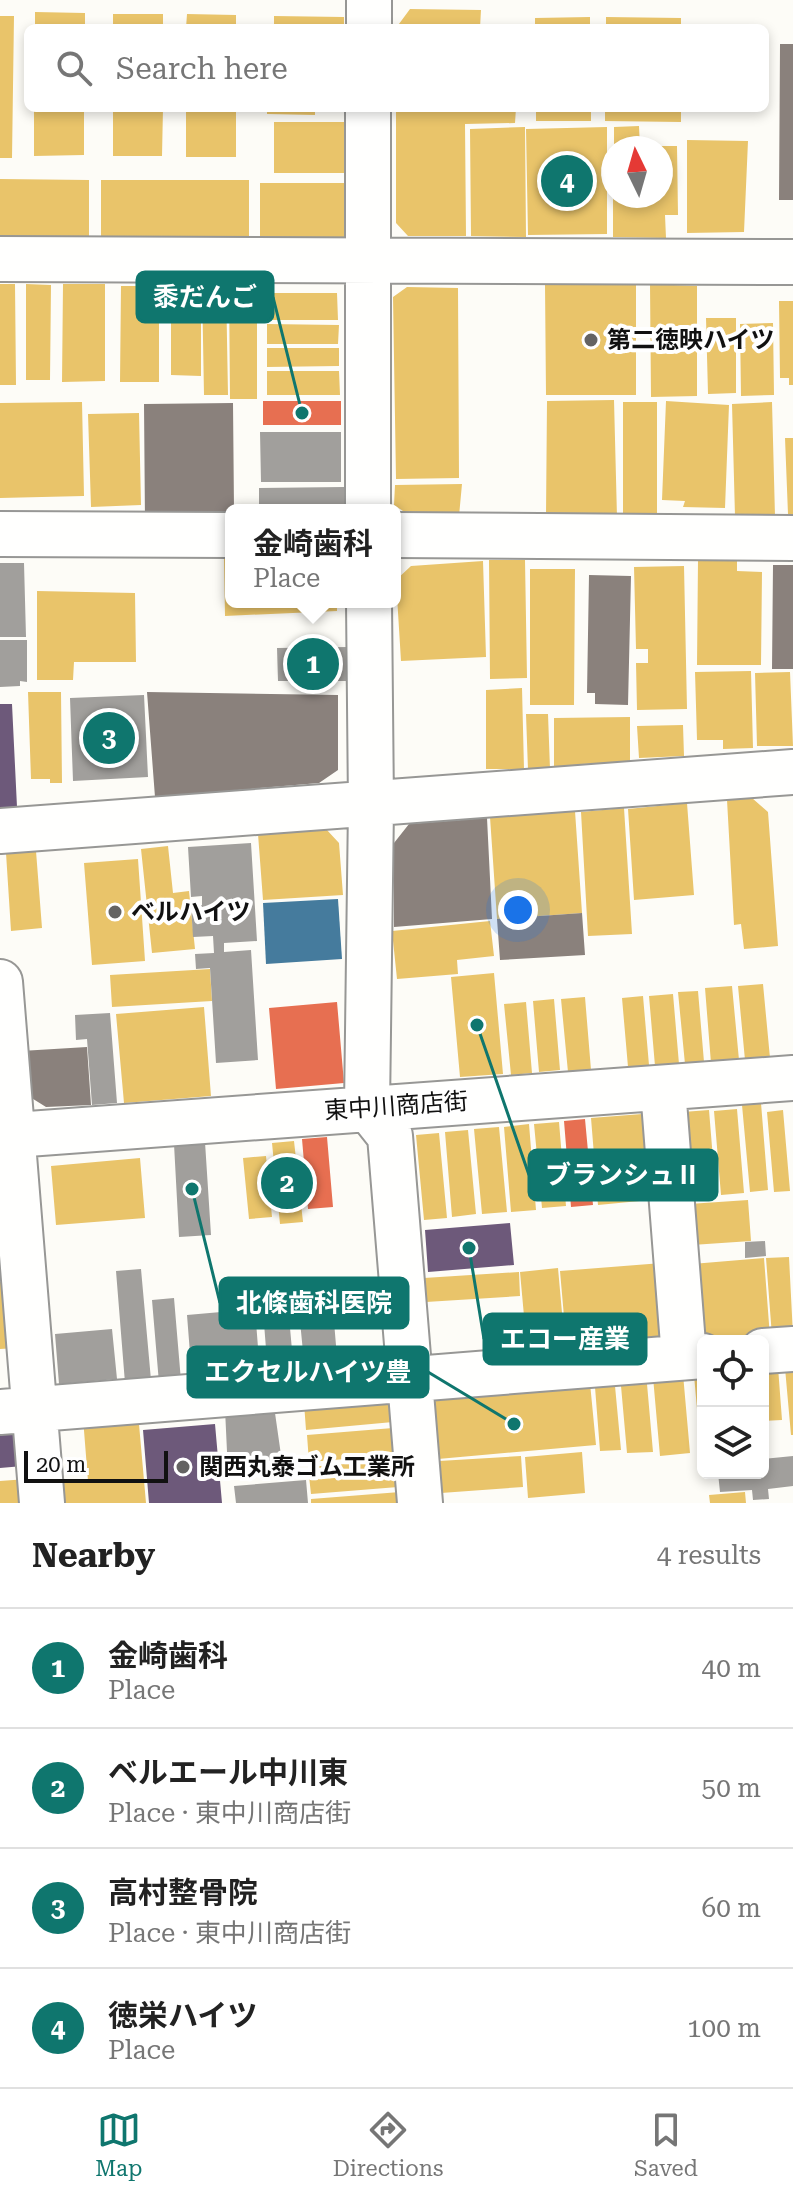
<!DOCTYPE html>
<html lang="en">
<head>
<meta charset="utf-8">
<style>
	:root { --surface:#fff; --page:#f2f2f2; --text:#222; --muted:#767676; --line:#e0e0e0; --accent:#0f766e }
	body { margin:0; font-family:"Roboto Serif","Noto Sans JP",serif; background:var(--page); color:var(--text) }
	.controls { position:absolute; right:24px; bottom:24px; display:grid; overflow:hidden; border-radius:12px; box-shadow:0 4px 12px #0003 }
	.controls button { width:72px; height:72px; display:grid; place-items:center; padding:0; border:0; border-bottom:2px solid var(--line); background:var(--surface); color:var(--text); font:40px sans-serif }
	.compass { position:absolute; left:601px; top:136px; width:72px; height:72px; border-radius:50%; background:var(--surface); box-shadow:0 4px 12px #0003; rotate:355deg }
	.scale { position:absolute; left:24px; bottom:20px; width:144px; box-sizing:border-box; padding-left:8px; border:4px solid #111; border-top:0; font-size:22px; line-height:28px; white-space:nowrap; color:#111; -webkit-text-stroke:6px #fff; paint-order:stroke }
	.you { position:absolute; left:518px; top:910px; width:28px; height:28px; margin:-20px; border:6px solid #fff; border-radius:50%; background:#1a73e8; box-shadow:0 0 0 12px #1a73e833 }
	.badge { display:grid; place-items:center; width:52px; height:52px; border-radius:50%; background:var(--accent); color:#fff; font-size:26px; font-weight:700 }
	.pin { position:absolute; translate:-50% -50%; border:4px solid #fff; box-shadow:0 2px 8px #0006 }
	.popup { position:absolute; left:225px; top:504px; width:176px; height:104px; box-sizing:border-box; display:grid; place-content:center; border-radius:12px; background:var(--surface); filter:drop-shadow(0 2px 6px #0005); font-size:26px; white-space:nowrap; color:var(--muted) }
	.popup b { font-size:30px; color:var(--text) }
	.popup::after { content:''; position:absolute; left:50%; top:100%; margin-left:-16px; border:16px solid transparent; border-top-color:var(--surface) }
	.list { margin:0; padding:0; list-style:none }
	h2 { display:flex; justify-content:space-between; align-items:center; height:104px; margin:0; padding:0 32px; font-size:34px }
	h2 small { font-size:26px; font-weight:400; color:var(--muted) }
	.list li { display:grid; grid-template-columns:52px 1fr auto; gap:24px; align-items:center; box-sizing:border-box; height:120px; padding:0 32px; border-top:2px solid var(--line) }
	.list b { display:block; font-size:30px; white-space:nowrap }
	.list p { margin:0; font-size:26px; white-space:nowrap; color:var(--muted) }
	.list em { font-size:26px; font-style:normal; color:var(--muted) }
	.icon { flex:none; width:44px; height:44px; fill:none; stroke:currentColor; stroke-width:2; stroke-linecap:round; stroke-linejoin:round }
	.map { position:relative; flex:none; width:793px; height:1503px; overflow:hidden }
	.search { position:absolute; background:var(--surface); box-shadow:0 4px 12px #0003; left:24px; right:24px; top:24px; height:88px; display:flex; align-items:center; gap:20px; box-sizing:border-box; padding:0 28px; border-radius:12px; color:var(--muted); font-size:30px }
	.sheet { height:584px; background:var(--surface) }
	nav { display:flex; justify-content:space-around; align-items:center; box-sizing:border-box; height:112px; border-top:2px solid var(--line); background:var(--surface); font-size:22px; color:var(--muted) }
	nav a { display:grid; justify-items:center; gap:4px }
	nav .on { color:var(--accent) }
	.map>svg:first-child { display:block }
	.homes { fill:#e9c46a }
	.shops { fill:#e76f51 }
	.offices { fill:#6d597a }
	.public { fill:#457b9d }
	.industry { fill:#8a817c }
	.building { fill:#a19f9c }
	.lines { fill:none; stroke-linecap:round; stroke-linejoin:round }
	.minor-casing { stroke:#979795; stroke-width:48 }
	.minor { stroke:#fffffe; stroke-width:44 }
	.poi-dot { fill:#646362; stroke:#fff; stroke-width:3 }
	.labels { text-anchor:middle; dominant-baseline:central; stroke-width:8; stroke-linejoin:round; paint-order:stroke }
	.poi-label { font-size:24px; font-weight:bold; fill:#111; stroke:#fff; text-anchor:start }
	.street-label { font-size:24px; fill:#111; stroke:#fff }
	.leader { fill:none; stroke:#0f766e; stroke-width:3 }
	.callout-dot { fill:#0f766e; stroke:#fff; stroke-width:3 }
	.callout { fill:#0f766e; stroke:#0f766e; stroke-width:3 }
	.callout-label { font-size:26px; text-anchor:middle; font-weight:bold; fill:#fff }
</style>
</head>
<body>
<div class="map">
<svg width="793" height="1503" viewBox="0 0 793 1503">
	<rect width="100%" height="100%" fill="#fdfcf7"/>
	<path class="homes" d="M410,9L481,10L480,28H396Z
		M35,12L85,13V28H35Z
		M113,14H163V28H113Z
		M187,14L236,15V28H186Z
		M0,16H14L12,158H0Z
		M274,16L344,17V28H274Z
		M590,17V28H535V18Z
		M606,17L681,18V28H606Z
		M34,108H84V155L34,156Z
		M113,108H163L162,156H113Z
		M186,108H236V157H186Z
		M267,108H315V115L267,114Z
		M396,108H516L515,123L465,124L466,236H408L396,223Z
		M536,108H591V121H536Z
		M605,108H681V122L605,121Z
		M274,122H346L345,173H274Z
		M639,126L640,148H614V127Z
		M525,127L526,237L471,236L470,129Z
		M607,127V234L528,235L526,129Z
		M687,140L748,141L744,232L687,233Z
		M661,146H677L678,215H665L666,238L613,237V196H661Z
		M0,179L89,180V242L0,241Z
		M101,180H249V243L101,242Z
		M260,183H346L345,243L260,242Z
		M229,283H257V399H230Z
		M0,284H15L16,385H0Z
		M26,284L51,285L50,380H26Z
		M63,284H105V381L62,382Z
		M202,284H226L228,395H204Z
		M650,284L697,286V396L651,397Z
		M545,285H636V395H546Z
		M121,286H159V382H120Z
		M201,287V376L171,375V288Z
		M407,287L458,288L459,478L396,479L393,297Z
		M267,293H337L338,320H267Z
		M779,301H793V385H789V378H780Z
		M706,318H736V393L708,394Z
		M773,323L774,395L741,396L740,324Z
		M267,324L339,325L338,344H267Z
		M267,348H339V366L267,367Z
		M267,371H339L340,395H267Z
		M614,400L617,517L546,516L547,401Z
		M666,401L729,405L725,508L683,507L685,501L662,500Z
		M82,402L84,496L0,498V403Z
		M623,402H657V516H623Z
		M772,402L775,516H735L732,404Z
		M139,413L141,505L91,507L88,414Z
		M785,438H793V514H788Z
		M462,484L459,516L412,517L394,505L395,485Z
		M224,558H231V602H337V611L225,616Z
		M489,560H525L527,678L490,679Z
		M698,560H737V571L762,572L761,665H697Z
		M483,561L486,657L401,661L396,580L411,566Z
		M684,566L687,709L637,710L636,663H648V649H636L634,567Z
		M530,569H575L574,705H530Z
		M37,591L135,593L136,662H74L73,680H37Z
		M751,671L753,748L723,749V740H697L695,672Z
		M790,672L793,746H757L755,673Z
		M522,688L524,769H486V690Z
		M28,692H61L62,783H50V779H31Z
		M526,714H548L550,769L528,770Z
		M630,717V763L580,764V768H554V718Z
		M683,725L684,756L639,758L637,726Z
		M752,798L768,812L778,946L744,949L741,924L734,925L727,800Z
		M687,803L694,895L634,900L628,809Z
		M624,808L632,934L588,936L581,812Z
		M575,811L582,913L497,919L490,817Z
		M326,829L339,843L343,895L263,900L258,834Z
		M168,846L173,893L189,891L195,949L152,953L141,849Z
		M36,851L42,928L11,931L6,853Z
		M138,859L145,961L92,965L84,863Z
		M490,921L494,956L457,960L458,974L397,979L392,931Z
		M210,969L212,1001L112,1007L110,975Z
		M494,973L503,1074L460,1077L451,977Z
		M763,984L770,1058L745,1060L738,986Z
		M732,986L739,1060L711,1063L705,988Z
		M698,991L704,1062L685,1064L678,992Z
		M673,994L679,1064L655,1066L649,996Z
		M643,996L649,1065L628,1067L622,998Z
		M585,997L591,1070L568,1072L561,999Z
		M554,999L560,1070L539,1072L533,1001Z
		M526,1002L532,1073L511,1075L504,1004Z
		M204,1007L211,1096L124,1103L116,1014Z
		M761,1103L768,1190L750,1192L742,1105Z
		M737,1109L744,1193L721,1195L714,1111Z
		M709,1110L716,1196L691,1198L683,1112Z
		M783,1110L790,1191L774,1192L767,1112Z
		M642,1114L645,1151L594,1155L591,1118Z
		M559,1122L566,1206L542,1208L534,1124Z
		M529,1124L536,1210L511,1212L504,1127Z
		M499,1127L507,1212L482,1214L474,1129Z
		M468,1130L476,1214L452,1217L445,1132Z
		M439,1133L447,1218L424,1220L416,1135Z
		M294,1141L303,1222L280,1224L272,1143Z
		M266,1156L272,1217L249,1219L243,1158Z
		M646,1156L650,1200L598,1205L594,1161Z
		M140,1158L145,1218L56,1225L51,1166Z
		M748,1200L751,1241L692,1245L689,1204Z
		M789,1257L793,1335L772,1336L766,1258Z
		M764,1258L770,1337L703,1341L692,1264Z
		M662,1263L668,1344L567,1351L560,1271Z
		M558,1268L564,1335L526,1338L520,1272Z
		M519,1272L520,1296L426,1302L424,1278Z
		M11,1281L17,1348L0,1349V1282Z
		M778,1367L782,1420L763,1421V1369Z
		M793,1367V1435H791L785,1368Z
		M683,1374L690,1453L660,1456L653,1377Z
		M703,1374V1442L700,1443L694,1375Z
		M590,1383L596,1445L438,1459L433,1403L443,1396Z
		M647,1384L653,1452L627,1453L621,1386Z
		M615,1386L621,1450L600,1451L595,1387Z
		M391,1396L393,1422L306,1430L304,1403Z
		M138,1413L146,1503H55L53,1484L88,1481L83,1418Z
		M393,1428L395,1455L309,1462L307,1435Z
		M582,1452L585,1493L528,1498L525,1457Z
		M521,1456L523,1487L441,1493L439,1461Z
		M396,1460L398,1487L311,1494L308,1467Z
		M27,1479L29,1503H0V1481Z
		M400,1492L401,1503H311V1499Z
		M745,1492L746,1503H710L709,1495Z"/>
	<path class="shops" d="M263,401H341V425H263Z
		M337,1002L344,1083L276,1089L269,1008Z
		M585,1119L593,1205L571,1207L564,1121Z
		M327,1137L333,1207L308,1209L302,1139Z"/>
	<path class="offices" d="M0,704H12L17,807L0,808Z
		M510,1223L514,1265L428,1272L425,1230Z
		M215,1424L222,1503H149L143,1430Z
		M20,1427L23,1466L0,1468V1429Z"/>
	<path class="public" d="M338,899L342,959L266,964L263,903Z"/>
	<path class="industry" d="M780,44H793V200H779Z
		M233,403L234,510H231V521L145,522L144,404Z
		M773,565H793V669H772Z
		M589,575L631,576L628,705L595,704V693H587Z
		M147,692L338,695V770L319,783L155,797Z
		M487,818L492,919L394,927V843L409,824Z
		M582,913L585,955L500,960L497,919Z
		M87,1047L91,1105L46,1107L22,1092L21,1051Z"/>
	<path class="building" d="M260,432H341V482H261Z
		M344,487V510H259V488Z
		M0,563H24L26,637H0Z
		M0,640H27V682L20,681V686L0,687Z
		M348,647V681H278L277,648Z
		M144,695L148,777L73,781L70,698Z
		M251,843L257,941L224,943V952L251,950L258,1060L216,1063L210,968L196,969L195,954L214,953L213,936L193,937L191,905H202V896L191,897L188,847Z
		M110,1013L117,1103L92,1105L87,1039L76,1040L75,1015Z
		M205,1142L211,1235L179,1237L174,1144Z
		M765,1241L766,1256L745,1258V1242Z
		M141,1269L151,1380L125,1383L116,1271Z
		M287,1295L294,1372L268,1374L262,1298Z
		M174,1298L181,1381L159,1383L152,1300Z
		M332,1298L338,1369L305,1372L298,1301Z
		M255,1309L260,1373L192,1379L187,1315Z
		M112,1329L117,1379L59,1384L55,1334Z
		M274,1406L283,1469L258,1471L259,1476L232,1477L228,1473L225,1409Z
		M793,1456V1486L768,1489L769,1499L753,1500L752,1490L720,1492L718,1473H763V1459Z
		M306,1480L308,1503H236L234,1486Z"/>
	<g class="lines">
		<defs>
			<path id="minor" d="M369,28V0
				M0,259L793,262
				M368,510V108
				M0,534L231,535
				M395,535L793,538
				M369,602L371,806L367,1107L390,1136L420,1503
				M0,831L793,772
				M0,982L42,1503
				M663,1089L684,1357
				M0,1136L793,1078
				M763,1351L793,1349
				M0,1412L703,1356"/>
		</defs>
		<use href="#minor" class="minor-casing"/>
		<use href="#minor" class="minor"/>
	</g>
	<g class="poi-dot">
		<circle cx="591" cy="340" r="8"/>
		<circle cx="115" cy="912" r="8"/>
		<circle cx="183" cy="1467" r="8"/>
	</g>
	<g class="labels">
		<g class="poi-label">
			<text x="607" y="340">第二徳映ハイツ</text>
			<text x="131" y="912">ベルハイツ</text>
			<text x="199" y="1467">関西丸泰ゴム工業所</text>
		</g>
		<g class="street-label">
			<text transform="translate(396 1106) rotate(-4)">東中川商店街</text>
		</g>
	</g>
	<path class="leader" d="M302 413L273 297M477 1025L529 1175M192 1189L220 1303M469 1248L484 1339M514 1424L428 1372"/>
	<g class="callout-dot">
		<circle cx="302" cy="413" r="8"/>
		<circle cx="477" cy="1025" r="8"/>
		<circle cx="192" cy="1189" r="8"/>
		<circle cx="469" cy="1248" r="8"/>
		<circle cx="514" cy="1424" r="8"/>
	</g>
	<g class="callout">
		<rect x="137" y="272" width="136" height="50" rx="8"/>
		<rect x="529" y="1150" width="188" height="50" rx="8"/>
		<rect x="220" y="1278" width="188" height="50" rx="8"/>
		<rect x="484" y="1314" width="162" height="50" rx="8"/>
		<rect x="188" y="1347" width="240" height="50" rx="8"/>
	</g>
	<g class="callout-label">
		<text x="205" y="306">黍だんご</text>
		<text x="623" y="1184">ブランシュⅡ</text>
		<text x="314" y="1312">北條歯科医院</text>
		<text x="565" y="1348">エコー産業</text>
		<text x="308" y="1381">エクセルハイツ豊</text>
	</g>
</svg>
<div class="controls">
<button><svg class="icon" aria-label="locate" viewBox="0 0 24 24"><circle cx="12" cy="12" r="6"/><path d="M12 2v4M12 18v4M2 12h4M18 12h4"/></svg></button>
<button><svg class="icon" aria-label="layers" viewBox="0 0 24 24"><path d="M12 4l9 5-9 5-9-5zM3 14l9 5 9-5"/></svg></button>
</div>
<svg class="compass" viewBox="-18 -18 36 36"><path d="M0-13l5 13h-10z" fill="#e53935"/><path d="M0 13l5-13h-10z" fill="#767676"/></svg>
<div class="scale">20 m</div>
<div class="you"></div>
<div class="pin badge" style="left:313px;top:664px">1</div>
<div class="popup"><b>金崎歯科</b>Place</div>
<div class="pin badge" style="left:287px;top:1183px">2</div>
<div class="pin badge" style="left:109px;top:738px">3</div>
<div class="pin badge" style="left:567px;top:181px">4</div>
<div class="search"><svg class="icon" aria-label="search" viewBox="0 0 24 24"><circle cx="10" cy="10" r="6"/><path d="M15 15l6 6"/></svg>Search here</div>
</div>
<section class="sheet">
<h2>Nearby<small>4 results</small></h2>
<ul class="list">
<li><span class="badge">1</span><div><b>金崎歯科</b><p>Place</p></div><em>40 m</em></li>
<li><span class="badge">2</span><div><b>ベルエール中川東</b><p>Place · 東中川商店街</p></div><em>50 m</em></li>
<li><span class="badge">3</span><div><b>高村整骨院</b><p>Place · 東中川商店街</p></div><em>60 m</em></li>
<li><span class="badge">4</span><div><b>徳栄ハイツ</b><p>Place</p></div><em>100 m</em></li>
</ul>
</section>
<nav>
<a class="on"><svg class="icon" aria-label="map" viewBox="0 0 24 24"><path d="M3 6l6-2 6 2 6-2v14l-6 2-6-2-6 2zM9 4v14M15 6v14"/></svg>Map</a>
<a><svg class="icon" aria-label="directions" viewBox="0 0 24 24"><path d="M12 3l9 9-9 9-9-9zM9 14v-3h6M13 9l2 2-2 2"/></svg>Directions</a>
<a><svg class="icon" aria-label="saved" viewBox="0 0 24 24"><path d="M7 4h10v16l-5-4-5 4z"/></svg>Saved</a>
</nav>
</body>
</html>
